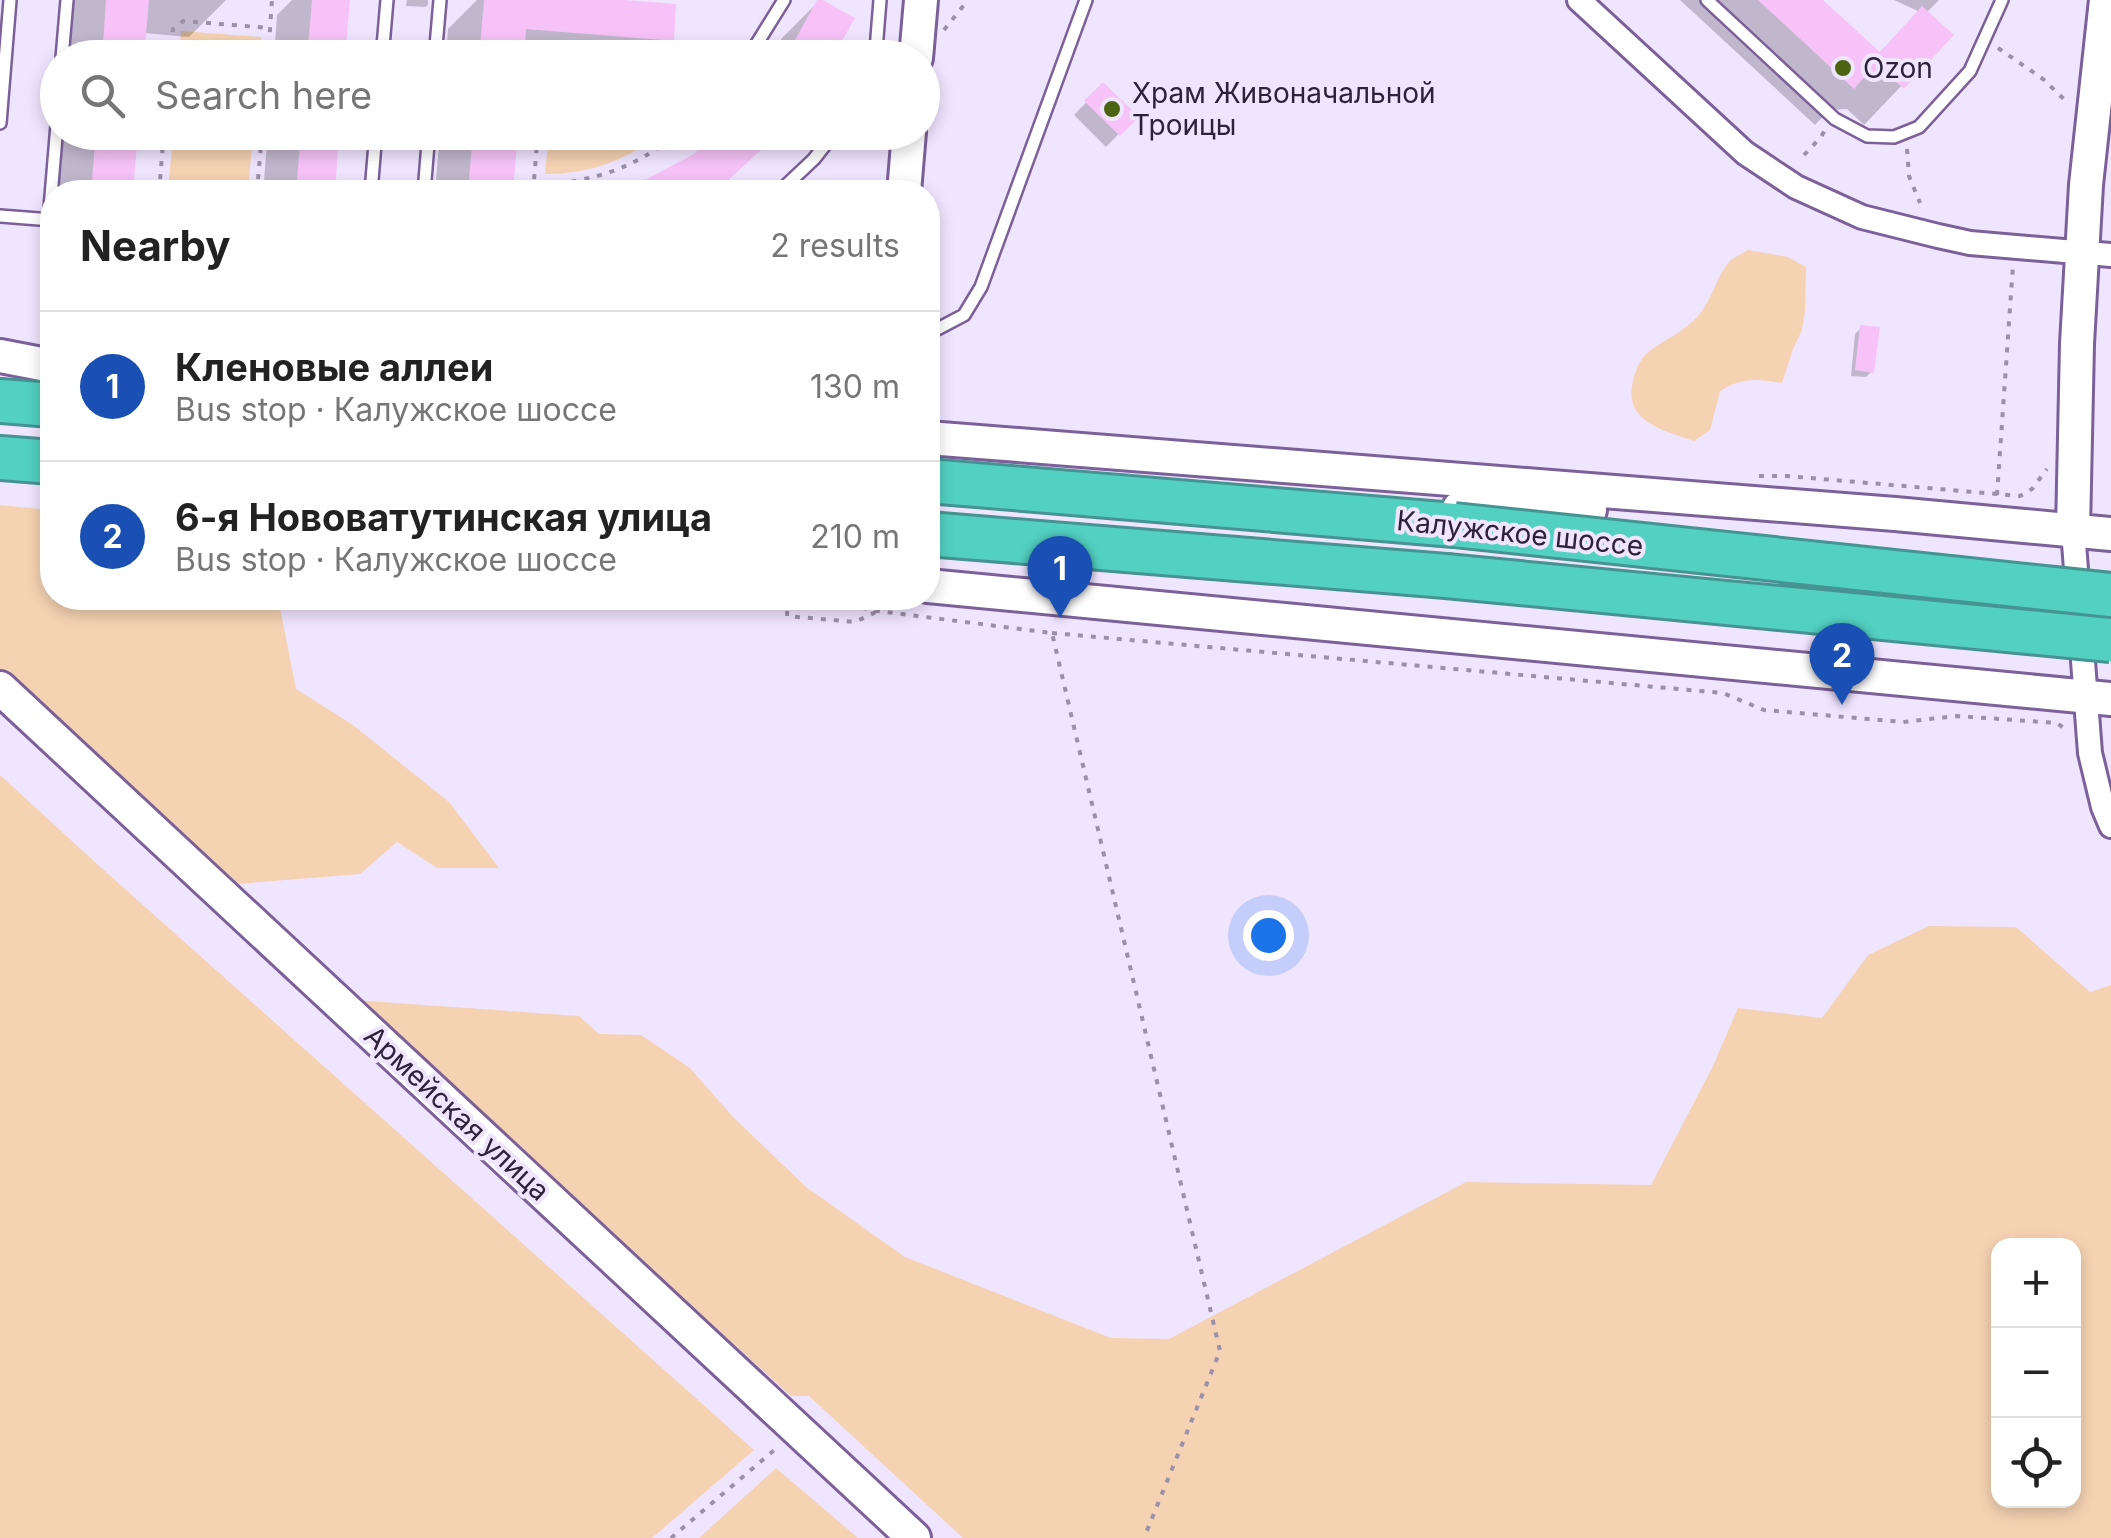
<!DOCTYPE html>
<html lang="en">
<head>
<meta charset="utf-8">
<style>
	:root { --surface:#fff; --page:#f6f6f6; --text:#222; --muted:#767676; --line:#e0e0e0; --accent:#111827 }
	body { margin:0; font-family:Inter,sans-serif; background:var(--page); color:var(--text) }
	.controls { position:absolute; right:30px; bottom:30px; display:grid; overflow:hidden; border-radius:20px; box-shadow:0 5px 15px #0003 }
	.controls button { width:90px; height:90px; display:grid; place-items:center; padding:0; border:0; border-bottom:2px solid var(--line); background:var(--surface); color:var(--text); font:50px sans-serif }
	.you { position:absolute; left:1268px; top:935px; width:35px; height:35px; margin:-25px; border:8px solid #fff; border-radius:50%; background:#1a73e8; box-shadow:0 0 0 15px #1a73e833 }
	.badge { display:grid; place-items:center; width:65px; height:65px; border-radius:50%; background:var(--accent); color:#fff; font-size:32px; font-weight:700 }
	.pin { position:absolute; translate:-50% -82px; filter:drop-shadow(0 2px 5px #0008) }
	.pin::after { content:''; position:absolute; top:52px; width:35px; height:30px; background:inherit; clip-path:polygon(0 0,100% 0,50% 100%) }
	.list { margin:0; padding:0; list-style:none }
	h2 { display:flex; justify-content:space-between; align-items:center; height:130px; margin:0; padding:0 40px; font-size:42px }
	h2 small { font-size:32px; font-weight:400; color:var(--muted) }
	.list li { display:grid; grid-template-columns:65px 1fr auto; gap:30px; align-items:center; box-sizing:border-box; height:150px; padding:0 40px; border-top:2px solid var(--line) }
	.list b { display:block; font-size:38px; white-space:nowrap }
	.list p { margin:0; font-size:32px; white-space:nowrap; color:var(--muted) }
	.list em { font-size:32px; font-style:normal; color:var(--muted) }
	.icon { flex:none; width:55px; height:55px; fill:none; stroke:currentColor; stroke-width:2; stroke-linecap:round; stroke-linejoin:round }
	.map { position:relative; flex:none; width:2111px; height:1538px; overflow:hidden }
	.search { position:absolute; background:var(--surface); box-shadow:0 5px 15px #0003; left:40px; top:40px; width:900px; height:110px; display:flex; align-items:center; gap:25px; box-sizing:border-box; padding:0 35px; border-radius:55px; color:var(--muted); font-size:38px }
	.panel { position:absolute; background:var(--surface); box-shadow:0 5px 15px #0003; left:40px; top:180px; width:900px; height:430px; border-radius:40px }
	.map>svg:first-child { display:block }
	.green { fill:#f5d2b2; fill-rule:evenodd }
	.shadow { fill:#0003 }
	.building { fill:#f6c2f8 }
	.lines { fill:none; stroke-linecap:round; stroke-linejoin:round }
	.lane-casing { stroke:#7b6099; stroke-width:16 }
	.street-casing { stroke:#7b6099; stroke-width:28 }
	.secondary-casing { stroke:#7b6099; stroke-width:38 }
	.highway-casing { stroke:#459392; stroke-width:48 }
	.path { stroke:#9b90a9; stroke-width:4; stroke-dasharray:5 8; stroke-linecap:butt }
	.lane { stroke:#fff; stroke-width:11 }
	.street { stroke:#fff; stroke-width:22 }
	.secondary { stroke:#fff; stroke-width:32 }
	.highway { stroke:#52d0c2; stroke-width:42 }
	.highway-bridge-casing { stroke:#459392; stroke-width:48; stroke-linecap:butt }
	.highway-bridge { stroke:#52d0c2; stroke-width:42 }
	.poi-dot { fill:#4c6412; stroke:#f0e5ff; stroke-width:4 }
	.labels { text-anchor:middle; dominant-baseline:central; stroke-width:8; stroke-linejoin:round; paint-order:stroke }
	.poi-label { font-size:28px; fill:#2d223a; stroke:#f0e5ff; text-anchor:start }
	.street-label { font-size:28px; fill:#2d223a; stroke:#f0e5ff }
</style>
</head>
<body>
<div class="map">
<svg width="2111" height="1538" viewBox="0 0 2111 1538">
	<rect width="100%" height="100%" fill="#f0e5ff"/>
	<path class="green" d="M181,31L261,37L259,57H179Z
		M173,133H253L248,192H168Z
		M549,133V132L660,133C627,161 588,174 545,174Z
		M1748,250L1788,257L1806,267L1805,310L1802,330L1793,349L1782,383C1755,379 1744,377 1720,391L1710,430L1694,441C1666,431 1626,423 1632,386C1634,373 1639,360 1648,352C1665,339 1684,332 1698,316C1712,300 1716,278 1728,263C1733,257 1742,254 1748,250Z
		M0,505L52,510V598H278L296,689L353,725L449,802L499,868H437L397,842L360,874L237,884L202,873L0,680Z
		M0,775L97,864L754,1450L652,1538H0Z
		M1929,926L2016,927L2090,992L2111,985V1538H963L809,1396H791L353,1000L579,1016L599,1034L641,1035L690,1068L733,1117L806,1187L905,1257L1111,1338L1169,1339L1466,1182L1651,1185L1713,1066L1738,1008L1822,1018L1868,955ZM1998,1246H2074V1500H1998Z
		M776,1468L858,1538H699Z"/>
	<path class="shadow" d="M73,0H226L189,37L144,33L142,58H68Z
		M292,0H347L343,58H274L277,15Z
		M407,0H428V5L425,7L406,6Z
		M477,0H595L671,40L654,58H446L448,29Z
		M1680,0H1819L1878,54L1920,12L1894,0H1939L1926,13L1950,35L1864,125L1847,109L1829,110L1815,125Z
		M819,1L830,58H771L782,38Z
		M1103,85L1135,117L1106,147L1074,115Z
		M62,132H136L131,192H57Z
		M268,132H337L332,192H263Z
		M440,132H515L510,192H435Z
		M778,132L715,192H628L696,156Z
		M1861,328L1872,371L1866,377L1851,376L1855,334Z"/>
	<path class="building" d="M106,0H149L144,58H102Z
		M312,0H350L345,58H307Z
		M484,0H625L676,4L674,41L526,29L524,58H479Z
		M817,0H823L855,18L832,58H785Z
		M1758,0H1823L1880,52L1922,6L1954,35L1904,89L1885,72L1868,73L1854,89Z
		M1103,82L1139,117L1120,136L1084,101Z
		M96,132H138L133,192H91Z
		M301,132H339L335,192H296Z
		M473,132H518L513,192H468Z
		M717,132H780L723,185L711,192H622L694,154Z
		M1860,325L1880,327L1874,373L1855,370Z"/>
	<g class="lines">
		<defs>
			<path id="lane" d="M1707,0L1835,119L1867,136L1894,137L1919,127L1970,71L2002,0
				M62,58L67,0
				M382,58L387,0
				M435,58L440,0
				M748,58L784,0
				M873,58L876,50L880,0
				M0,123L10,0
				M371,192L376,132
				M424,192L429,132
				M779,192L814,159L835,132
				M0,216L52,220
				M49,220L58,113
				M928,334L964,315L981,287L1086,0"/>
			<path id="street" d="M1579,0L1745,153L1796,187L1862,217L1938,236L1970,243L2111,255
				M2073,530L2090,753L2103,807L2111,826"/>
			<path id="secondary" d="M916,58L921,0
				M904,192L909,132
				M0,356L52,366
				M928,438L1895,514L2111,534
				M1459,508L1590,510
				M2073,530L2077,344L2086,185L2106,0
				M928,586L2111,699
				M0,688L914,1538"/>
			<path id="highway" d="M0,401L52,405
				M0,458L52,462
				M928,481L1454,525
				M928,534L1446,576"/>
		</defs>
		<use href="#lane" class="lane-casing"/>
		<use href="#street" class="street-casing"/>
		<use href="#secondary" class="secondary-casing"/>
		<use href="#highway" class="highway-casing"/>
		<path class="path" d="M944,30L968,0
			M1998,48L2043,79L2069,104
			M170,58L173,29L183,21L270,28
			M268,58L272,0
			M548,58L556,53L614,58
			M930,118L934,78
			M1907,149L1909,176L1920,203
			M1804,155L1821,137L1826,128
			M533,187C592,180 632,172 678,132
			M159,192L164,132
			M257,192L262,132
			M533,192L538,132
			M1759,476H1787L2020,496L2032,489L2047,469
			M1997,495L2013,265
			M788,598L787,616L855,622L876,612
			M811,598L878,611L1052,633L1220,1351L1144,1538
			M1052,633L1723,693L1764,710L1903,722L1957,716L2057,723L2068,731
			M671,1538L779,1446"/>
		<use href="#lane" class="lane"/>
		<use href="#street" class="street"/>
		<use href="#secondary" class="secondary"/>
		<use href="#highway" class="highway"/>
		<defs>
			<path id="highway-bridge" d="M1454,525L2111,595
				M1446,576L2111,640"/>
		</defs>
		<use href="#highway-bridge" class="highway-bridge-casing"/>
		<use href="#highway-bridge" class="highway-bridge"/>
	</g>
	<g class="poi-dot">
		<circle cx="1843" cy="68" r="10"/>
		<circle cx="1112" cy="109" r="10"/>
	</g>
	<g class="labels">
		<g class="poi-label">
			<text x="1863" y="68">Ozon</text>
			<text x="1132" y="93">Храм Живоначальной<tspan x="1132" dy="32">Троицы</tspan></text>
		</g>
		<g class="street-label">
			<text transform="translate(1520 533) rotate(6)">Калужское шоссе</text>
			<text transform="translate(457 1113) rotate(43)">Армейская улица</text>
		</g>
	</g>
</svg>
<div class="controls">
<button>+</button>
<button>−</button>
<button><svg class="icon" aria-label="locate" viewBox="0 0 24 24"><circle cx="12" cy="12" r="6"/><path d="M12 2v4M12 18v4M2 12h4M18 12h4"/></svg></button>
</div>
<div class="you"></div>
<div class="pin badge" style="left:1060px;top:618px;background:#1a4fb4">1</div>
<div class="pin badge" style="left:1842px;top:705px;background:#1a4fb4">2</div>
<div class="search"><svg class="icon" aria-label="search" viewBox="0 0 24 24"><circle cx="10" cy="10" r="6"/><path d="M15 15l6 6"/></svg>Search here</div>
<section class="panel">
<h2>Nearby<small>2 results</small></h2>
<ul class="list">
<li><span class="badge" style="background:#1a4fb4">1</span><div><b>Кленовые аллеи</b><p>Bus stop · Калужское шоссе</p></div><em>130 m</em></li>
<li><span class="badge" style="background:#1a4fb4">2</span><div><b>6-я Нововатутинская улица</b><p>Bus stop · Калужское шоссе</p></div><em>210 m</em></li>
</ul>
</section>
</div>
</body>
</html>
